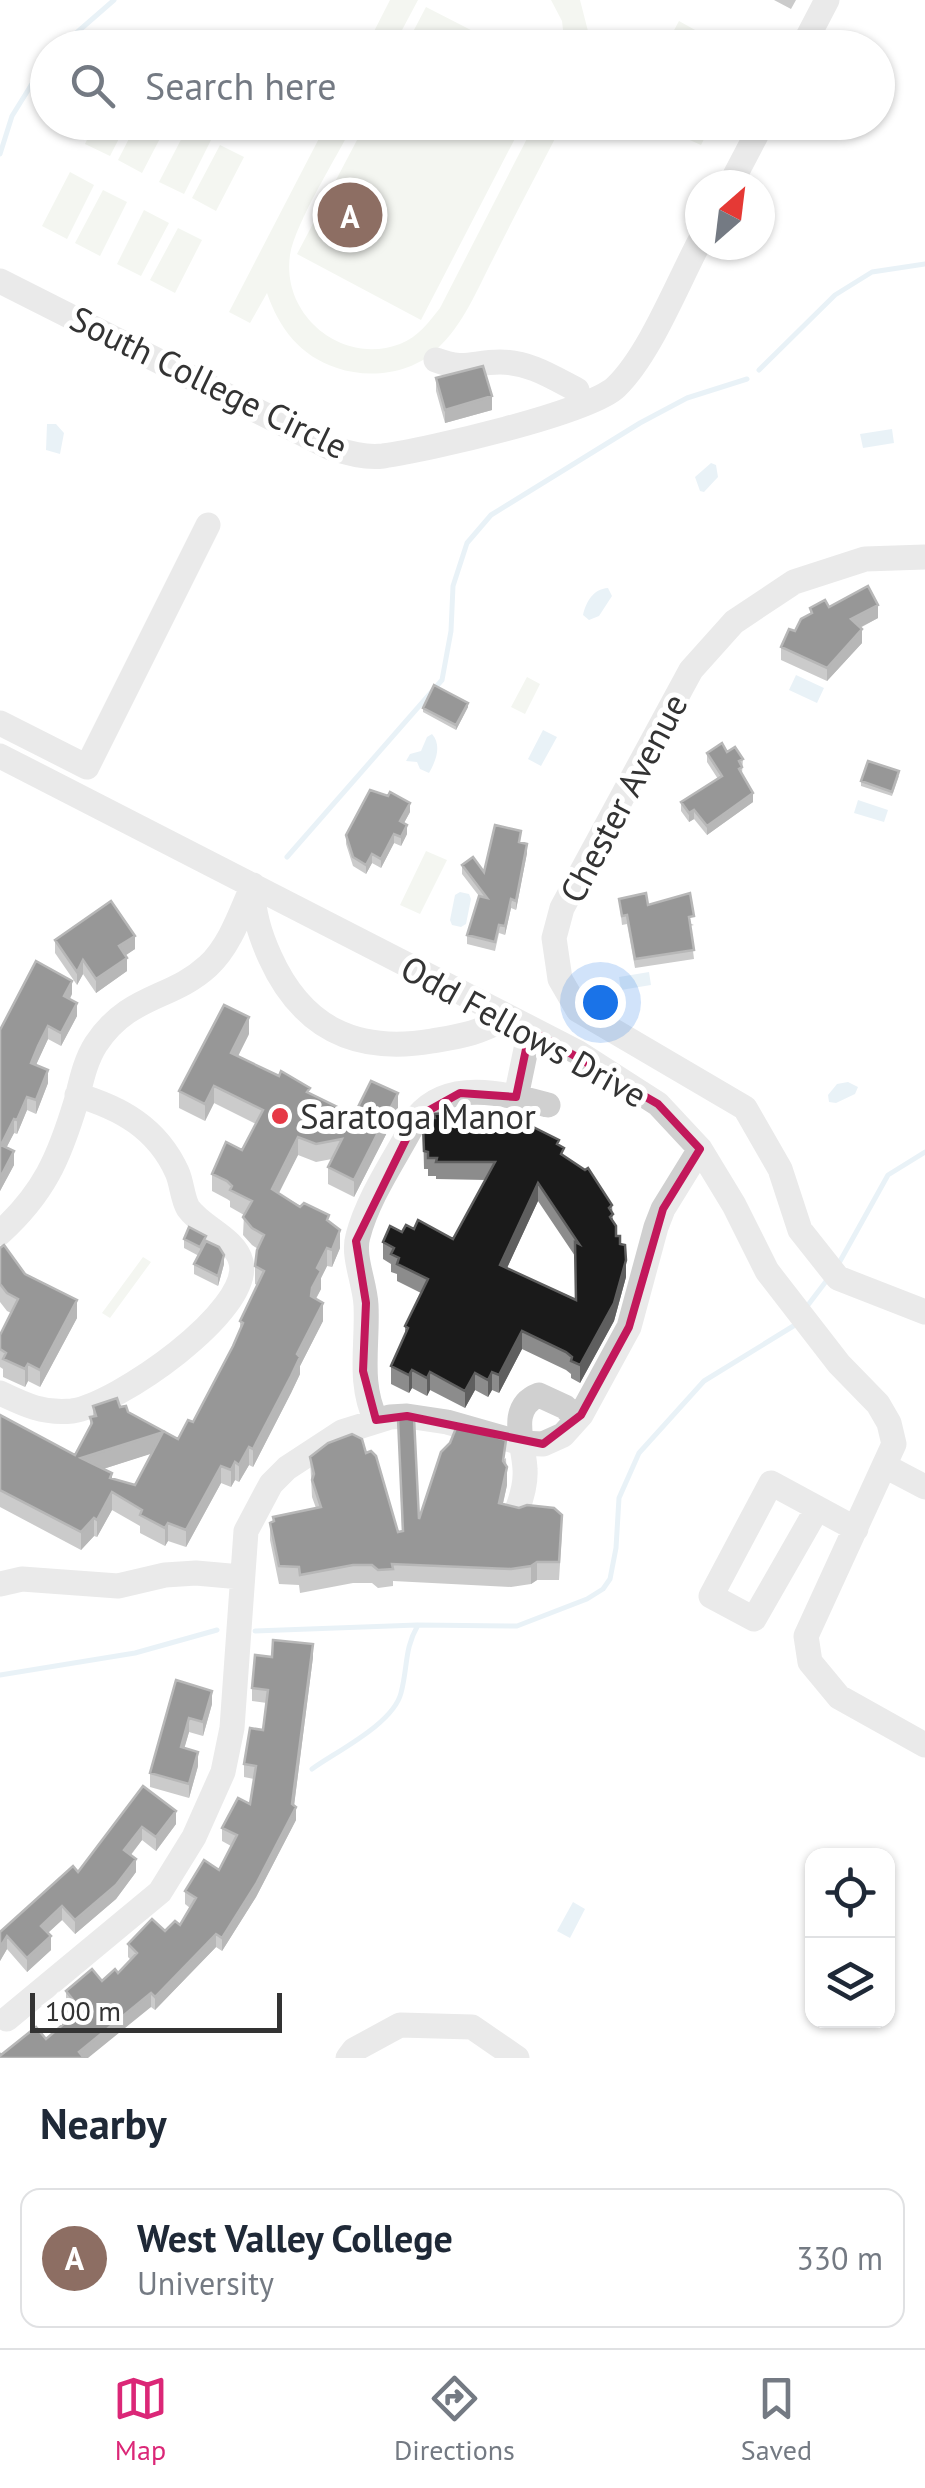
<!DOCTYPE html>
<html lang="en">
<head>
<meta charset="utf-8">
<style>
	:root { --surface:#fff; --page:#f6f6f7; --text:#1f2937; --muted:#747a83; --line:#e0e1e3; --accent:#db2777 }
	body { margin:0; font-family:"PT Sans",sans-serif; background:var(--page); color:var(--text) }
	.controls { position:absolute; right:30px; bottom:30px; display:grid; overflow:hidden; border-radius:20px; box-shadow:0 2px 8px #0004 }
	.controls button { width:90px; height:90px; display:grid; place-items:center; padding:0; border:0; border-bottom:2px solid var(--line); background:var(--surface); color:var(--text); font:50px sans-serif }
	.compass { position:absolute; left:685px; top:170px; width:90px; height:90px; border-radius:50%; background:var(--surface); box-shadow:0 2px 8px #0004; rotate:28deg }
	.scale { position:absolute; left:30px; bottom:25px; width:252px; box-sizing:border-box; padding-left:10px; border:5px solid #333; border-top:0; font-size:28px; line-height:35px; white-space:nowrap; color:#333; -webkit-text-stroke:8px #fff; paint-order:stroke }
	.you { position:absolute; left:600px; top:1002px; width:35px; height:35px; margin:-25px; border:8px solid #fff; border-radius:50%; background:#1a73e8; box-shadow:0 0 0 15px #1a73e833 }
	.badge { display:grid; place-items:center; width:65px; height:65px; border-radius:50%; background:var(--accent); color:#fff; font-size:32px; font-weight:700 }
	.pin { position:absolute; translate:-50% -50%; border:5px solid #fff; box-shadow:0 2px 10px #0006 }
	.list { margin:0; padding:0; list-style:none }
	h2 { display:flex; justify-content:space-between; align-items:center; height:130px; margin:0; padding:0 40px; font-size:42px }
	h2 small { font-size:32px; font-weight:400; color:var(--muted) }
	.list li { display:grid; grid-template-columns:65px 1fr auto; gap:30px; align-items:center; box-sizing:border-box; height:140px; margin:0 20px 20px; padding:0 20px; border:2px solid var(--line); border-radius:20px }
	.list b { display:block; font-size:38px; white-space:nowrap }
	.list p { margin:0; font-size:32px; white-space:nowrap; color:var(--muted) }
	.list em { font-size:32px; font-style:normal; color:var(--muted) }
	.icon { flex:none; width:55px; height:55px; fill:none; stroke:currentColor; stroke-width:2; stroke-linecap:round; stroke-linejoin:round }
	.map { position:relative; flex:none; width:925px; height:2058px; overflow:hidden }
	.search { position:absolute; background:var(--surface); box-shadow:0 2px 8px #0004; left:30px; right:30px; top:30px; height:110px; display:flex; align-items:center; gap:25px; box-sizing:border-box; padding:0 35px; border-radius:55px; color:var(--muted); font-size:38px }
	.sheet { height:290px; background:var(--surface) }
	nav { display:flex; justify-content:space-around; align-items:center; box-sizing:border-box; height:140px; border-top:2px solid var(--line); background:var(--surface); font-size:28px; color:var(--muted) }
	nav a { display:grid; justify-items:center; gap:5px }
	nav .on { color:var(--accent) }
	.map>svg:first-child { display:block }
	.garden { fill:#e6ecdf }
	.water { fill:#cfe2ee }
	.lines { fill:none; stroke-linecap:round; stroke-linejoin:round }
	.stream { stroke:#cfe2ee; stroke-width:5 }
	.minor { stroke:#d0d0d0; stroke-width:25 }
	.wall { fill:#8c8c8c; fill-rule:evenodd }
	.shaded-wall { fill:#5f5f5f }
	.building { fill:#1a1a1a; stroke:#5f5f5f; stroke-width:2.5; fill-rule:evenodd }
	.marked { fill:none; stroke:#c2185b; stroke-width:8; stroke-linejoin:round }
	.poi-dot { fill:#e63946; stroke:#fff; stroke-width:4 }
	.labels { text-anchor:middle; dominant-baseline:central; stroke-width:10; stroke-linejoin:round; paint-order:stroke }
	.street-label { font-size:35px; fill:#333; stroke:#fff }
	.poi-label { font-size:35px; fill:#333; stroke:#fff; text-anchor:start }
</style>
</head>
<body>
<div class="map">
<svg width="925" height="2058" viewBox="0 0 925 2058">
	<rect width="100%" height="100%" fill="#fff"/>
	<path class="garden" d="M390,0H418L393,47H366Z
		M551,0H580L590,39L588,47H565L562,21Z
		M426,7L504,47H405Z
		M679,21L697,31L688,47H665Z
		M95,123H127L110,156L85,144Z
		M137,123H168L142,173L118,160Z
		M327,123H354C338,155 295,223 290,255C281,316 343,366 400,344C418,337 429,322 440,308L535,123H563C540,168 516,213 493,259C477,290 463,325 437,349C412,374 369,379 337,368C300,356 279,328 267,293L250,323L229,312Z
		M366,123H523L421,320L297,254Z
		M690,123H712L701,145L683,137Z
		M187,128L211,140L184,194L159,182Z
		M220,145L244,157L216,211L192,198Z
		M70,172L94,185L67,239L42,226Z
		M103,190L127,202L100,256L75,243Z
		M144,210L169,223L141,276L117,264Z
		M178,228L202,240L175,293L150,280Z
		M527,677L540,684L525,714L511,707Z
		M426,851L447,860L420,914L400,905Z
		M143,1257L151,1262L110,1318L102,1313Z"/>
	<path class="water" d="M47,424H56L64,433L60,454L46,450Z
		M892,429L894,443L863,448L860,434Z
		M711,463L716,465L718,477L704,492L700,491L695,477Z
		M608,588L612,596L599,616L589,620L583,615C586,602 593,589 608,588Z
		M796,675L824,688L817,703L789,690Z
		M543,730L557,737L541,766L528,759Z
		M432,734C442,745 436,761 429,773L420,769L417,762L406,761L410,754L421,751L427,737Z
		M858,800L888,810L884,822L854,813Z
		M460,892L469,894L471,899L466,924L461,927L452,925L450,920L455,895Z
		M649,972L651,985L621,990L619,977Z
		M848,1082L858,1087L855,1094L836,1103L829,1102L828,1095L837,1084Z
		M573,1902L585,1909L570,1938L557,1931Z"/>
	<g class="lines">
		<path class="stream" d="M59,48L114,0
			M0,154L12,116L48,58
			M759,370L835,295L872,272L925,264
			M287,857L442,680L451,631L453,586L467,543L491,515L640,423L687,398L747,379
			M839,1263L888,1175L925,1152
			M808,1305L827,1280
			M255,1631L417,1625
			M0,1675L135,1653L217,1630
			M312,1769C337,1751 393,1724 401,1693C408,1667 404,1649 418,1625L517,1626L587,1599L603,1589L610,1579L616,1548L619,1498L639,1453L704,1381L795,1325"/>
		<path class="minor" d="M802,48L827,0
			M730,185L763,122
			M0,281L331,448C348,453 365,458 383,456C426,450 589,413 616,387C650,354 677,284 700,241
			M436,360C465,371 472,362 500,362C529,362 552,377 577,390
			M925,557L865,559L794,582L734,622L691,670L562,908L554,938L560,979L578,1010L745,1108L780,1169L800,1230L838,1278L925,1312
			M0,723L87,767L208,525
			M0,756L577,1052L658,1104L700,1149L734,1205L767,1271L839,1364L878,1404L889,1423L894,1444L806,1636L810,1662L839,1697L925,1745
			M253,890C253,914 260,935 270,957C302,1028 356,1054 432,1041C460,1036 481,1033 505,1018
			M516,1097L530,1030
			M0,1233C44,1193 59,1158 76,1102C81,1082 85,1061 96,1044C129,994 171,1000 208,966C230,946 241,912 253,885
			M0,1393C25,1405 44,1414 72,1411C116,1405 253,1311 241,1262C235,1238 202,1228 188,1208C182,1197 182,1183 177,1172C157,1128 121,1108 77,1095
			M376,1420C358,1383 368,1345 366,1305C365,1283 352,1256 358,1236C369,1194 398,1155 417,1117C449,1078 506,1094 548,1105
			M885,1466L925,1487
			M817,1509L754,1619L711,1596L771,1483L856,1529
			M517,1510C522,1497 526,1483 525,1469C524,1444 507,1407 539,1395L565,1407L577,1419
			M0,1584L22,1579L118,1586L165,1575L196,1573L241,1577
			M7,2019L160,1892L194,1837L223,1772L232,1728L246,1531L271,1484L287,1468L342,1432L390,1417L407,1416L447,1422L521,1443L543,1444L563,1435L581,1415L629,1327L656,1227L663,1209L700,1149
			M348,2058L354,2050L400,2025L472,2027L517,2058"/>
	</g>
	<path class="wall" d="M774,0H796L791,9Z
		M436,378L492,410L445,423L436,391Z
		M829,607L878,618L860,628L862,643L827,681L781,660V647L810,614V608Z
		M468,707L456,730L423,712V708Z
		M727,752L743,759L742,774L753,802L707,835L694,819L689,822L681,811V802L718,779L707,762V753Z
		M899,776L892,796L861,786V781Z
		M410,812L404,823L407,834L401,846L394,843L381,868L372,863L366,874L353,866L346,844V835Z
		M521,842L527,853L516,910L511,908L505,935L499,933L495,951L467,944V935L479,896L462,874V865L484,872Z
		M619,899L648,905L694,925L690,926L694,959L635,968L627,924L622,925Z
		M55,940L135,949L125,955L127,971L96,993L83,974L77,985L55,953Z
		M72,994L70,999L77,1016L61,1046L48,1039L38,1060L36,1065L48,1083L36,1114L27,1110L17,1134L14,1133L6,1148L14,1165L0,1191V1030Z
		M249,1034L238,1056L310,1093L354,1115L398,1111L354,1197L328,1184V1167L332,1159L316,1162L298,1155L278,1193L329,1222L340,1248L332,1267L327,1266L321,1278V1289L316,1299L323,1321L300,1366V1374L291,1393L253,1467L249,1465L239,1482L235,1480L231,1487L221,1483L186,1547L168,1541L165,1546L140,1533V1526L112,1510L97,1537L94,1536L81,1550L0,1507V1415L75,1455L90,1426V1417H93V1406L120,1407L178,1439L193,1422L233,1346L240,1329V1321L257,1285L255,1284V1266L258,1249L252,1245L243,1235L244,1215L230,1207V1201L227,1199L212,1191V1174L242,1150L256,1124L214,1103L205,1121L179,1108V1091ZM152,1453L135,1485L112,1479L103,1469Z
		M479,1116L559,1146L564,1156L612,1205L613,1222L616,1236L620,1244L626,1277L614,1321L580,1383L571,1378V1374L566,1370L522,1349L499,1393L492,1390L488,1397L475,1390L465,1408L430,1390L427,1396L412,1388L409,1393L391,1384V1366L405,1336V1326L421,1293L397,1281V1274L391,1272V1264L383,1259V1242L402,1232L414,1229L453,1239L486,1180L436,1179V1176H428V1169H424L423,1125H426L435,1118ZM538,1201L575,1256L576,1299L507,1268Z
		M184,1239L206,1241L224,1264L218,1286L194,1274V1264L199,1256L184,1248Z
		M0,1248L25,1274L77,1318L40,1387L28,1381L25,1387L3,1377V1369L0,1367V1335L11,1313L7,1311L0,1302Z
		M398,1419L419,1519L506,1458L507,1485L503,1504L562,1532L559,1580H537L531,1584L511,1587L393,1581V1586L378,1588L372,1583H353L300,1593L299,1585L279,1584L270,1540V1523L273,1522V1517L316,1508L312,1497L310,1457L366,1453L398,1532L402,1531Z
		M272,1657H313L294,1805L296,1820L256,1897L222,1951L216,1947L155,2010L151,2007L1,2055L46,2039L61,2027L60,2013L68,2007L66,2004V1991L102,1981L118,1973L131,1960L128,1957V1944L180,1925L190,1908L185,1904V1891L219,1870L231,1846L222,1841V1828L250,1804L254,1779L244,1777V1764L263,1730L267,1703L252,1701V1688Z
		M176,1680L212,1704L203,1736L189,1732L184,1748L198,1766L189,1798L150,1787V1773Z
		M143,1786L176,1824L156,1851L142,1840L131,1855L136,1872L116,1899L75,1934L62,1920L48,1933L51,1950L27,1972L7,1949L0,1961V1932L78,1872Z"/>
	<path class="shaded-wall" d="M492,396V410L445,423V410Z
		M878,605V618L851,632V619Z
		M862,629V643L827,681V668Z
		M468,703V707L456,730V725Z
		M753,793V802L707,835V826Z
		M410,803V812L400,830V821Z
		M694,810V819L689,822V813Z
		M407,825V834L401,846V837Z
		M394,834V843L381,868V859Z
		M527,844V853L516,910V901Z
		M372,854V863L366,874V865Z
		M511,899V908L505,935V926Z
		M135,936V949L119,960V946Z
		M127,958V971L96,993V979Z
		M83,960V974L77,985V972Z
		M72,981V994L64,1009V996Z
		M77,1003V1016L61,1046V1033Z
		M249,1017V1034L231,1070V1053Z
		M48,1026V1039L31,1076V1063Z
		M48,1070V1083L36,1114V1100Z
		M214,1086V1103L205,1121V1104Z
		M398,1093V1111L354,1197V1180Z
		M27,1097V1110L17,1134V1120Z
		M14,1119V1133L1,1158V1145Z
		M298,1137V1155L272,1207V1189Z
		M14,1151V1165L0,1191V1178Z
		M538,1183V1201L500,1283V1265Z
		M340,1230V1248L332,1267V1250Z
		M327,1248V1266L321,1278V1289L312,1305L311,1296L317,1268Z
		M224,1255V1264L218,1286V1276Z
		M626,1260V1277L614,1321L580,1383V1365Z
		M77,1300V1318L40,1387V1370Z
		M323,1303V1321L300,1366V1374L291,1393L253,1467V1449L297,1354Z
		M522,1331V1349L499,1393V1375Z
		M28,1364V1381L25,1387V1369Z
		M412,1370V1388L409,1393V1375Z
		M430,1372V1390L427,1396V1378Z
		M492,1372V1390L488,1397V1380Z
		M475,1373V1390L465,1408V1391Z
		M163,1432V1450L81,1476V1458Z
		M249,1447V1465L239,1482V1465Z
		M235,1462V1480L231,1487V1470Z
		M221,1466V1483L186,1547V1530Z
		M507,1467V1485L499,1520V1503Z
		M112,1473V1510L97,1537V1520Z
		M94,1518V1536L81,1550V1532Z
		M168,1523V1541L165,1546V1528Z
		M537,1562V1580L531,1584V1566Z
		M313,1644V1657L293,1814L296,1807V1820L256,1897L222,1951V1938L292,1804Z
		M212,1691V1704L203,1736V1722Z
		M189,1718V1732L181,1760V1747Z
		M198,1752V1766L189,1798V1784Z
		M176,1811V1824L156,1851V1837Z
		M142,1827V1840L124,1863V1850Z
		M136,1859V1872L116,1899L75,1934V1920Z
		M62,1906V1920L41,1939V1926Z
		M216,1934V1947L155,2010V1997Z
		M7,1936V1949L0,1961V1947Z
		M51,1936V1950L27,1972V1958Z
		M151,1993V2007L88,2058H79V2052Z"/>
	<path class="building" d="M483,366L492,396L445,410L436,378Z
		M868,586L878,605L851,619L862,629L827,668L781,647L789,629L795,631L801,619L812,613L810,608L825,600L829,607Z
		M434,685L468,703L456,725L423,708Z
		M722,743L727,752L735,747L743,759L739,761L742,767L739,769L753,793L707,826L694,810L689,813L681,802L722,776L707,753Z
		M868,761L899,771L892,792L861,781Z
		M370,790L388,796L390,792L410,803L400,821L407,825L401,837L394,834L381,859L372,854L366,865L353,857L346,835Z
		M495,825L521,831L519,842L527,844L516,901L511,899L505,926L499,925L495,942L467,935L479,896L487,898L462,865L473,857L484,872Z
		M646,893L648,905L690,893L694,916L689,917L694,950L635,959L627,915L622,916L619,899Z
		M111,901L135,936L119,946L127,958L96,979L83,960L77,972L55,940Z
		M36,961L72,981L64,996L77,1003L61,1033L48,1026L38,1046L31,1063L48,1070L36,1100L27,1097L17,1120L14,1119L1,1145L14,1151L0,1178V1030Z
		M224,1005L249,1017L231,1053L279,1076L281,1071L310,1088L307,1092L354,1115L371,1081L398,1093L354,1180L328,1167L342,1139L316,1144L298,1137L272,1189L300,1207L304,1203L329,1215L327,1220L340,1230L332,1250L327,1248L317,1268L321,1271L312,1288L311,1296L323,1303L297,1354L300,1357L291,1376L253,1449L249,1447L239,1465L235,1462L231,1470L221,1466L186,1530L168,1523L165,1528L140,1515L142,1510L112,1492L97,1520L94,1518L81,1532L0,1490V1415L75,1455L92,1423L90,1417L96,1416L93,1406L117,1398L120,1407L126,1406L128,1412L178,1439L188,1420L193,1422L233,1346L243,1323L240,1321L264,1271L255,1266L257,1250L264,1235L252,1228L243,1217L252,1201L230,1190L232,1186L227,1181L212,1174L226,1142L242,1150L263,1110L214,1086L205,1104L179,1091ZM163,1432L135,1485L110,1478L112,1473L81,1458Z
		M479,1111L478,1116H487L488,1119L507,1118L518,1123L519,1120L559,1140L557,1144L564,1148L561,1154L585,1170L588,1168L612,1205L609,1208L613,1214L610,1217L616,1226V1236H620V1244L625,1245L626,1260L614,1303L580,1365L571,1361L572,1357L566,1352L522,1331L499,1375L492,1372L488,1380L475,1373L465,1391L430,1372L427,1378L412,1370L409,1375L391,1366L408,1328L405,1326L428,1279L397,1264L399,1258L391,1254L394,1248L383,1242L390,1226L402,1232L406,1225L414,1229L418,1220L453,1239L495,1162H436L437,1158H428V1152L424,1151L423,1125H426L427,1118H435L434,1114ZM538,1183L579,1244L575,1242L576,1300L500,1265Z
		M189,1227L206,1236L200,1247L184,1239Z
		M206,1241L219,1247L224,1255L218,1276L194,1264Z
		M4,1245L25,1274L77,1300L40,1370L28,1364L25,1369L3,1359L6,1353L0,1349V1335L18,1299L7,1293L0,1284V1248Z
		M414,1418L419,1519L441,1452L450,1443L456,1428L461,1427L506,1440L503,1461L507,1467L499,1503L519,1508L527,1505L554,1508L562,1515L559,1562H537L531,1566L511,1569L392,1564L393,1569L378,1570L372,1565H353L300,1575L299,1567L279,1566L270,1523L274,1521L273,1517L321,1507L312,1480L314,1474L310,1457L328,1443L352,1434L362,1439L366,1453L371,1451L376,1456L398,1532L403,1531L398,1419Z
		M273,1640L313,1644L292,1804L296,1807L256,1884L222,1938L216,1934L155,1997L151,1993L79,2052L84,2058H0V2054L1,2055L36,2027L46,2039L67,2021L60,2013L74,2001L66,1991L92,1969L102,1981L115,1969L118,1973L137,1953L128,1944L152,1919L165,1931L175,1921L180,1925L196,1898L185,1891L204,1860L219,1870L237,1835L222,1828L238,1798L250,1804L256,1766L244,1764L250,1728L263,1730L268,1690L252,1688L255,1655L272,1657Z
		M176,1680L212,1691L203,1722L189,1718L181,1747L198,1752L189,1784L150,1773Z
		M143,1786L176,1811L156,1837L142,1827L124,1850L136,1859L116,1885L75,1920L62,1906L41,1926L51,1936L27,1958L7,1936L0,1947V1932L73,1866L78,1872Z"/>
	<path d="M0 0H925V2058H0ZM530,1030L658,1104L700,1149L663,1209L629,1327L581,1415L543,1444L407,1416L376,1420L363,1371L366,1303L356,1241L417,1117L460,1093L516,1097Z" fill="#fff" fill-opacity=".55" fill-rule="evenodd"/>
	<path class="marked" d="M530,1030L658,1104L700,1149L663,1209L629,1327L581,1415L543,1444L407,1416L376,1420L363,1371L366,1303L356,1241L417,1117L460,1093L516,1097Z"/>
	<circle class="poi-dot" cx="280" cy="1116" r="10"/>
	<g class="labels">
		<g class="street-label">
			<text transform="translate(209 382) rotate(26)">South College Circle</text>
			<text transform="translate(623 798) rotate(-62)">Chester Avenue</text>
			<text transform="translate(524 1031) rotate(29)">Odd Fellows Drive</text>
		</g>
		<g class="poi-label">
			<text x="300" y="1116">Saratoga Manor</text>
		</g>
	</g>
</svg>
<div class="controls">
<button><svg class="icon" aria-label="locate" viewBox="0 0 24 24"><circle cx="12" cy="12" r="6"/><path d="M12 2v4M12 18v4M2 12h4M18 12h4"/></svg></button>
<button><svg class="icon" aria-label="layers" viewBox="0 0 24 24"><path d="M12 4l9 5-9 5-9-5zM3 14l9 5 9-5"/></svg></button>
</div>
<svg class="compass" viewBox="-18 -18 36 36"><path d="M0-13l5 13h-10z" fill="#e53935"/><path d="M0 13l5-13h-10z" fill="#747a83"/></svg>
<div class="scale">100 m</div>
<div class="you"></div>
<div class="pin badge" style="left:350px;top:215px;background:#8d6e63">A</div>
<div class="search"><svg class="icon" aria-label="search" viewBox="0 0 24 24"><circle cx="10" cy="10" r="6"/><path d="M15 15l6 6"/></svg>Search here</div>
</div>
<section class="sheet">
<h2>Nearby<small></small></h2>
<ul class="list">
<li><span class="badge" style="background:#8d6e63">A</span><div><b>West Valley College</b><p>University</p></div><em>330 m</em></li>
</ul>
</section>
<nav>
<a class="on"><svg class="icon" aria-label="map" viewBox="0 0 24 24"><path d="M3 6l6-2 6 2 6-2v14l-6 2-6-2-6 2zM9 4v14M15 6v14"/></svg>Map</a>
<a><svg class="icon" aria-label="directions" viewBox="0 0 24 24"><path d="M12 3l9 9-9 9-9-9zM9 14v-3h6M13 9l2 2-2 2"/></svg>Directions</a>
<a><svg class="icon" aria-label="saved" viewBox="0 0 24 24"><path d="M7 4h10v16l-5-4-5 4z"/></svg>Saved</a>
</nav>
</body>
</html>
